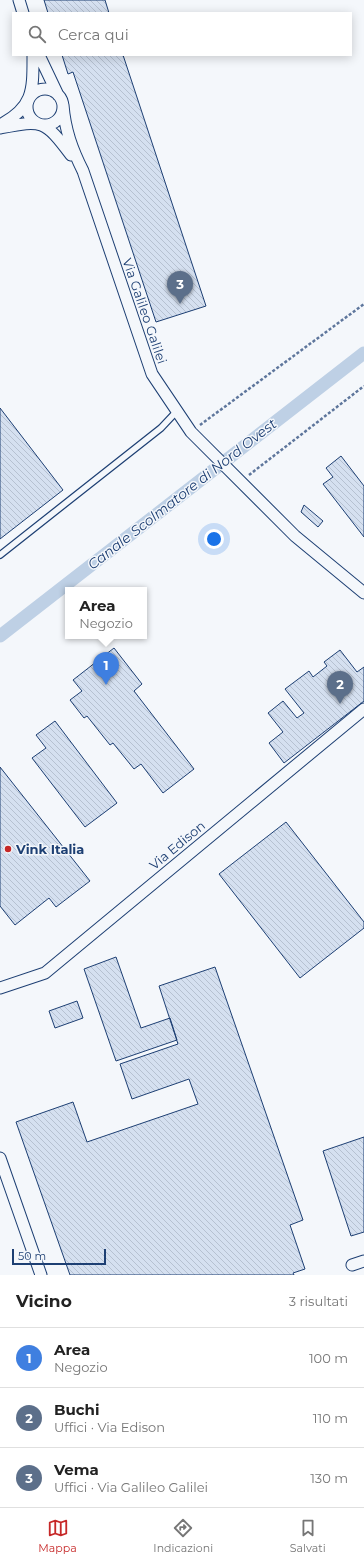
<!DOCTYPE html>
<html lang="it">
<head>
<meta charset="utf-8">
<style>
	:root { --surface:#fff; --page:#f2f2f2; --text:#222; --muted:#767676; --line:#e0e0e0; --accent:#c62828 }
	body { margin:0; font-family:Montserrat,sans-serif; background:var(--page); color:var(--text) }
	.scale { position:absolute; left:12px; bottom:10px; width:94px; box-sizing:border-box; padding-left:4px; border:2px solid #1d3f73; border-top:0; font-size:11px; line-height:14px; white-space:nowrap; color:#1d3f73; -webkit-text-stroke:3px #f4f7fb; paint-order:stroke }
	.you { position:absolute; left:214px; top:539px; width:14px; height:14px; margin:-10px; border:3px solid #fff; border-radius:50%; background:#1a73e8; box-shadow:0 0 0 6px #1a73e833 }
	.badge { display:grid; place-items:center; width:26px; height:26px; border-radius:50%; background:var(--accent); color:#fff; font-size:13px; font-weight:700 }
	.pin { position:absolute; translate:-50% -33px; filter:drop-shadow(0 1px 2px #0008) }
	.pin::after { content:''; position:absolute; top:21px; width:14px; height:12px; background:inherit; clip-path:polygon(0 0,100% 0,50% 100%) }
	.popup { position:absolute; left:65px; top:587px; width:82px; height:52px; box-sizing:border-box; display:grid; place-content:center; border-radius:0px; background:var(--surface); filter:drop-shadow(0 1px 3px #0005); font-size:13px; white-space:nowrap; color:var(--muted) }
	.popup b { font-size:15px; color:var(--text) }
	.popup::after { content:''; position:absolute; left:50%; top:100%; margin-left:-8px; border:8px solid transparent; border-top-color:var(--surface) }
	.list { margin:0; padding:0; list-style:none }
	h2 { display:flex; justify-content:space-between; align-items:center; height:52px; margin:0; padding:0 16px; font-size:17px }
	h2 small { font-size:13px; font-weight:400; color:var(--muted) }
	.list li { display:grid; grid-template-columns:26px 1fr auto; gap:12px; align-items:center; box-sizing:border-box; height:60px; padding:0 16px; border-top:1px solid var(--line) }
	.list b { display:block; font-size:15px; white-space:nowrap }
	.list p { margin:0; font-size:13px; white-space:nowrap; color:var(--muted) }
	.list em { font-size:13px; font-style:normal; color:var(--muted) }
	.icon { flex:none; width:22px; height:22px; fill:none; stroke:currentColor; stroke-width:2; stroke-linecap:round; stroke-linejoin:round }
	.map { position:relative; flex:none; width:364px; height:1275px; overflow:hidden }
	.search { position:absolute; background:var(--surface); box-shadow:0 2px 10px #0003; left:12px; right:12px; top:12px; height:44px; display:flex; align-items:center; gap:10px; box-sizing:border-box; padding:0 14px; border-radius:0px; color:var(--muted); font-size:15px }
	.sheet { height:232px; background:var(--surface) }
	nav { display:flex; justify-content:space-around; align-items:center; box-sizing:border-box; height:56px; border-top:1px solid var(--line); background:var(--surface); font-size:11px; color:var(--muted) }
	nav a { display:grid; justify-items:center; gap:2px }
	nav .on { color:var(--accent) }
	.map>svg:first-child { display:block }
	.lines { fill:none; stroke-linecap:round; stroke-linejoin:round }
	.canal { stroke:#bed0e5; stroke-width:13 }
	.building { fill:url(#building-back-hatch); stroke:#1d3f73 }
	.service-casing { stroke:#1d3f73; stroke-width:8 }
	.minor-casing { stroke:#1d3f73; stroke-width:13 }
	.path { stroke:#5e769c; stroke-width:2.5; stroke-dasharray:3 2; stroke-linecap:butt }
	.service { stroke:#f4f7fb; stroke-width:5.5 }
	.minor { stroke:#f4f7fb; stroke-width:11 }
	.poi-dot { fill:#c62828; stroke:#f4f7fb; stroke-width:1.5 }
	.labels { text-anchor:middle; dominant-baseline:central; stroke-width:3; stroke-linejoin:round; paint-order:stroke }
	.street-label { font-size:13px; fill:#1d3f73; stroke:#f4f7fb }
	.poi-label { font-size:13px; font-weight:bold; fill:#1d3f73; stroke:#f4f7fb; text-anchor:start }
	.water-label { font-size:14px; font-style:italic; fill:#1d3f73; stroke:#f4f7fb }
</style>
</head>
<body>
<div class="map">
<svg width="364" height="1275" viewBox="0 0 364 1275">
	<defs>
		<pattern id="building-back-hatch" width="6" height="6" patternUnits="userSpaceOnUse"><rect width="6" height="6" fill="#d5e0f0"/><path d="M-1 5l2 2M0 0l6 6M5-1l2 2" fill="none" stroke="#b6c1d1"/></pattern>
	</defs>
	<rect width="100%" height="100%" fill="#f4f7fb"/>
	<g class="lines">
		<path class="canal" d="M0,636L364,353"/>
	</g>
	<path class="building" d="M44,0H105L109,13H48Z
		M62,55H123L206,306L156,322L73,72L68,74Z
		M0,408L63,490L0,539Z
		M341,456L364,486V537L323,484L333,477L326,468Z
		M304,505L323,521L318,527L301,512Z
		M114,648L142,684L134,691L194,769L163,793L141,764L134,769L113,743L110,745L87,716L84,718L70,700L82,691L73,680Z
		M340,650L357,672L364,667V701L284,763L269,743L283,732L268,713L283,701L297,718L304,713L285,689L309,671L313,677L327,666L324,662Z
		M55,721L117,803L85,827L32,758L46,748L36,735Z
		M0,767L90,881L56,907L49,898L15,925L0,906Z
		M286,822L364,922V928L300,978L219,874Z
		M116,957L141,1028L170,1018L177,1040L116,1061L84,969Z
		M215,967L303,1220L290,1225L305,1269L293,1273L294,1275H70L16,1122L73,1102L87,1142L198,1104L189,1079L132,1099L120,1064L178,1044L159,986Z
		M77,1001L83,1018L55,1028L49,1011Z
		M364,1137V1232L351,1236L323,1151Z"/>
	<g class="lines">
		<defs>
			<path id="service" d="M0,555L161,428L177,411"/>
			<path id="minor" d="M19,0L23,13
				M39,55L58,95
				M27 107a18 18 0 1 1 36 0a18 18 0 1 1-36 0Z
				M63,105C65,130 72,149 83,171L152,374L191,432L295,536L364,593
				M0,125C34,107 33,90 33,55
				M0,128C42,120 44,119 71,155
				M0,988L45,973L364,709
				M0,1158L41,1275
				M352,1265L364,1261"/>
		</defs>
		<use href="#service" class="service-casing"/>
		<use href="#minor" class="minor-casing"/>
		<path class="path" d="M200,425L364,304
			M249,475L364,386"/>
		<use href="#service" class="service"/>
		<use href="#minor" class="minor"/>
	</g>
	<circle class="poi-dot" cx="8" cy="849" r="4"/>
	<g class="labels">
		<g class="street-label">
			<text transform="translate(145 311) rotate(71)">Via Galileo Galilei</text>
			<text transform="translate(177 845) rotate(-40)">Via Edison</text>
		</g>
		<g class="poi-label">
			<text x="16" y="849">Vink Italia</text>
		</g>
		<g class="water-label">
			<text transform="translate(182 494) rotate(-38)">Canale Scolmatore di Nord Ovest</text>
		</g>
	</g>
</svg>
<div class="scale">50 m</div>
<div class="you"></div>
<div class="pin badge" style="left:106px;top:685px;background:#3f7fe0">1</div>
<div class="popup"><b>Area</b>Negozio</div>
<div class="pin badge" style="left:340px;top:704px;background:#5c6f8a">2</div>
<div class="pin badge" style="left:180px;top:304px;background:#5c6f8a">3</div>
<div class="search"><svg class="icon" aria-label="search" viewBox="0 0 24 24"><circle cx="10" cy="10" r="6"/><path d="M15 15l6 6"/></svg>Cerca qui</div>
</div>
<section class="sheet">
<h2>Vicino<small>3 risultati</small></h2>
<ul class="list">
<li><span class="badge" style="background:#3f7fe0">1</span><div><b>Area</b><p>Negozio</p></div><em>100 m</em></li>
<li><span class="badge" style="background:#5c6f8a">2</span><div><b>Buchi</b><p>Uffici · Via Edison</p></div><em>110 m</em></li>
<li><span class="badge" style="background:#5c6f8a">3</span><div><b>Vema</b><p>Uffici · Via Galileo Galilei</p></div><em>130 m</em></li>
</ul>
</section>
<nav>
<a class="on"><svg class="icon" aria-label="map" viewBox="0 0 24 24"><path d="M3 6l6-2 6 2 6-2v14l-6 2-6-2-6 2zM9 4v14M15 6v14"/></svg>Mappa</a>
<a><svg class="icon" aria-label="directions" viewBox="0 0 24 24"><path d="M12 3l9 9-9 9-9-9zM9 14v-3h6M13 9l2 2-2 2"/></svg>Indicazioni</a>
<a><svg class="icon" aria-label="saved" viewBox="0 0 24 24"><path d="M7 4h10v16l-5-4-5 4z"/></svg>Salvati</a>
</nav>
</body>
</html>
